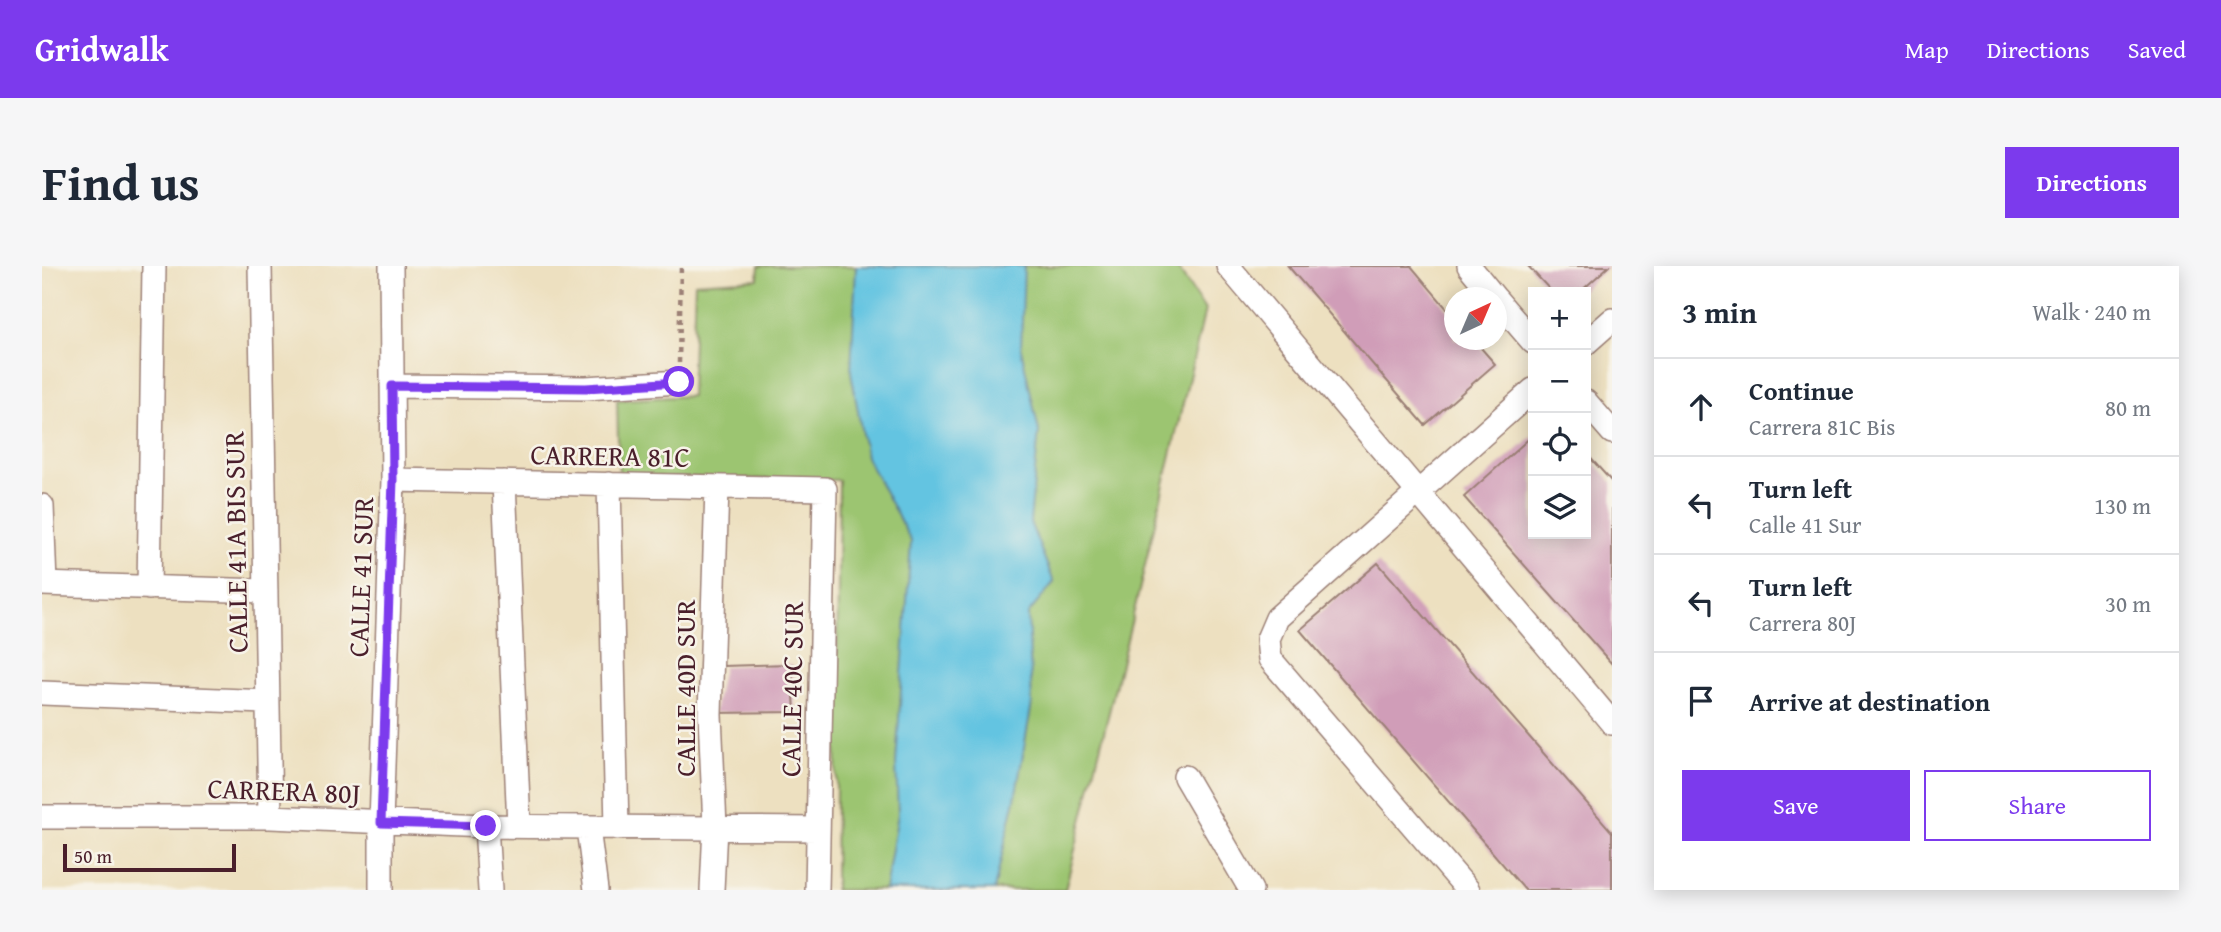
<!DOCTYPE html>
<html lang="en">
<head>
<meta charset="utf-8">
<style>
	:root { --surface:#fff; --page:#f6f6f7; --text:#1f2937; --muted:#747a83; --line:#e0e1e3; --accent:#7c3aed }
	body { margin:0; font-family:"Gentium Book Plus",serif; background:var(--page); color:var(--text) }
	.controls { position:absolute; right:21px; top:21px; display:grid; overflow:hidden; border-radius:0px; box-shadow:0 4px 18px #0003 }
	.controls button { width:63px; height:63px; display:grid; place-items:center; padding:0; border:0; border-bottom:2px solid var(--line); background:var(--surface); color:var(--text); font:35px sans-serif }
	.compass { position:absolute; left:1402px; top:21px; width:63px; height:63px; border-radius:50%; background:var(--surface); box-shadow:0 4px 18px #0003; rotate:44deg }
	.scale { position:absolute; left:21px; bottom:18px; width:173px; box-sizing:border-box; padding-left:7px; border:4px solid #4a1f2b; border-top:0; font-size:19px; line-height:24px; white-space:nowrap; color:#4a1f2b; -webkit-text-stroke:5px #f7f3e8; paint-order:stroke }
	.stop { position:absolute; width:21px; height:21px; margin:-16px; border:5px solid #7c3aed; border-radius:50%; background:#fff }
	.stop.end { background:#7c3aed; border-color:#fff; box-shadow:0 2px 7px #0008 }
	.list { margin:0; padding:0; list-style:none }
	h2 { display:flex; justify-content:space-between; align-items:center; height:91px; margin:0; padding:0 28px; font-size:30px }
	h2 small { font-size:23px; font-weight:400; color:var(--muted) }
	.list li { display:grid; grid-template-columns:46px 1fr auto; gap:21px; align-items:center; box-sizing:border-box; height:98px; padding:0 28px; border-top:2px solid var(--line) }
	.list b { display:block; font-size:26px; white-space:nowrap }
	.list p { margin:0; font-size:23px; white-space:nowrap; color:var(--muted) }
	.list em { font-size:23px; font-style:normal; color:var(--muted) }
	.actions { display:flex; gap:14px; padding:21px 28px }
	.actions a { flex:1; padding:16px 0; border:2px solid var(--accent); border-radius:0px; text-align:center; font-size:24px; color:var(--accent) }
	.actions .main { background:var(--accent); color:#fff }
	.icon { flex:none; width:38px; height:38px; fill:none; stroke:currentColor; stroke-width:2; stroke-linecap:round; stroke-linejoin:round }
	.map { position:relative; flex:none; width:1570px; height:624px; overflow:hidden; border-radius:0px }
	header { display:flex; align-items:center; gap:42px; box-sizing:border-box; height:98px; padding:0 35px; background:var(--accent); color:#fff }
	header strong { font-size:33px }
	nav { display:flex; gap:38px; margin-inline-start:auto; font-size:24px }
	.intro { display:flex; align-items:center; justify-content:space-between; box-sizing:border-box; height:168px; padding:0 42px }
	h1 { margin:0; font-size:49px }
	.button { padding:18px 32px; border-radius:0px; background:var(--accent); color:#fff; font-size:24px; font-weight:700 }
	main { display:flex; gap:42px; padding:0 42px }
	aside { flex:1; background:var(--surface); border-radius:0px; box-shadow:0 4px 18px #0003 }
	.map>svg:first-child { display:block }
	.green { fill:#9cc571; stroke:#73724e; stroke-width:2 }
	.water { fill:#63c4e1; stroke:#567286; stroke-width:2 }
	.building { fill:#d09db8 }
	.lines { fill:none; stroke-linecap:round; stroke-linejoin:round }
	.minor-casing { stroke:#9c8076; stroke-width:26 }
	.path { stroke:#9c8076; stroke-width:4.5; stroke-dasharray:5 5; stroke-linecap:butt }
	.minor { stroke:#fff; stroke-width:23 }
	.route { stroke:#7c3aed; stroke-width:9 }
	.labels { text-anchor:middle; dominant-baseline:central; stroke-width:5; stroke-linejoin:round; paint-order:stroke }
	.street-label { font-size:28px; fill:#4a1f2b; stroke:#f7f3e8 }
</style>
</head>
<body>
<header>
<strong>Gridwalk</strong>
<nav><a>Map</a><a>Directions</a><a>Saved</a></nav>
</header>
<div class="intro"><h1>Find us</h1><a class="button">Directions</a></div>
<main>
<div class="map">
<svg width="1570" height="624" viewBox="0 0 1570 624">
	<rect width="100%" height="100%" fill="#f7f3e8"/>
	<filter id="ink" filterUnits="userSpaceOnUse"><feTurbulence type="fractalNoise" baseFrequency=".0143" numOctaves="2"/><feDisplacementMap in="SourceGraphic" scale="14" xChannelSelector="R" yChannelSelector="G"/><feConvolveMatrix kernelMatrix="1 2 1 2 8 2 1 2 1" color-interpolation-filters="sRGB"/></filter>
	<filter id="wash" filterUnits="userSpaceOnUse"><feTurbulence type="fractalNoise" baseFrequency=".00686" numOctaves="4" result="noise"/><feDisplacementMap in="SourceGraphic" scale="28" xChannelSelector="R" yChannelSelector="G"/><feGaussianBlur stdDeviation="1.57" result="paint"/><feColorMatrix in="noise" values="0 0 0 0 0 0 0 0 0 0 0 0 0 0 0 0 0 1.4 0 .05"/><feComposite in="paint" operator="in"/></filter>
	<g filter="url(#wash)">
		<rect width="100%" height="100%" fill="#ede0c0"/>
		<path class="green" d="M717,0H1134L1163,44L1096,329L1023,624H793L797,214L577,211L575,134L649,130L653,17L716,13Z"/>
		<path class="water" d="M814,0H982L979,83L997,165L988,256L1012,316L986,348L990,437L973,533L952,624H843L856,548L854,497L869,275L824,191L809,106Z"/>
		<g id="blocks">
			<path class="building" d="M1246,0H1369L1412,51V74H1432L1453,98L1383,159Z
				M1486,0H1567L1538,26H1510Z
				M1491,169V268H1544V187L1570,216V398L1422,231Z
				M1336,297L1570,566V624H1483L1258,364Z
				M750,398L753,446L672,447L681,400Z"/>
		</g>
	</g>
	<g filter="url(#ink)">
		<use href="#blocks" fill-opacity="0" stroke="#9c8076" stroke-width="2"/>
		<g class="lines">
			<defs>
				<path id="minor" d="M218,0L228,551
					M1186,0L1570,457
					M1427,0L1453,32
					M1454,33L1491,76
					M1544,77L1570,54
					M350,120L544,122L637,116
					M1544,136L1570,166
					M351,214L783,223L775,624
					M462,216L477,560
					M567,218L575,562
					M0,240L3,318
					M0,318L224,325
					M107,322L112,0
					M0,427L225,436
					M1143,511L1209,624
					M0,551H228L444,560L776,563
					M444,560L448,624
					M546,562L554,624
					M339,624V557L351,214L349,0
					M670,624L673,561L668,449L675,221
					M1426,624L1228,393L1226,373L1235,352L1491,124"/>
			</defs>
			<use href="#minor" class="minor-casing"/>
			<path class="path" d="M637,97L639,0"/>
			<use href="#minor" class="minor"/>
		</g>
	</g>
	<g class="lines" filter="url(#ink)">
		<path class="route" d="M444,560L339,557L351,214L350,120L544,122L637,116"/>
	</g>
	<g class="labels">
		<g class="street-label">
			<text transform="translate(568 189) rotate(1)">CARRERA 81C</text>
			<text transform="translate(193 276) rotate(-91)">CALLE 41A BIS SUR</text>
			<text transform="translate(318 311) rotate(-88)">CALLE 41 SUR</text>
			<text transform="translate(642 422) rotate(-90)">CALLE 40D SUR</text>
			<text transform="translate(749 423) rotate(-89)">CALLE 40C SUR</text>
			<text transform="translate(242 524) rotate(2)">CARRERA 80J</text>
		</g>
	</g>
</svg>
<div class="controls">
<button>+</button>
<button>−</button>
<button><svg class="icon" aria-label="locate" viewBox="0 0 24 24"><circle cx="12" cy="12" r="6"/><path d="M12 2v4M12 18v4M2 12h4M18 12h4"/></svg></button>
<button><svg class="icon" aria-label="layers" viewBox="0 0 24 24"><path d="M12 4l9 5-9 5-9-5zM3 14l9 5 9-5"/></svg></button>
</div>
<svg class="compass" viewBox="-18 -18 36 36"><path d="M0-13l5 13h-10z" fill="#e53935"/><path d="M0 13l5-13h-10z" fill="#747a83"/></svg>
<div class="scale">50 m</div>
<div class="stop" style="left:637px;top:116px"></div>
<div class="stop end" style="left:444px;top:560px"></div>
</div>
<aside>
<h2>3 min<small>Walk · 240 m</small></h2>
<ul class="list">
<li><svg class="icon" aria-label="ahead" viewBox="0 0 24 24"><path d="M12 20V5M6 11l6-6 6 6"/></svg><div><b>Continue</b><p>Carrera 81C Bis</p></div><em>80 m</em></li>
<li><svg class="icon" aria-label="left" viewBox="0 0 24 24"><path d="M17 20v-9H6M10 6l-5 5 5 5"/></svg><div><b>Turn left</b><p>Calle 41 Sur</p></div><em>130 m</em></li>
<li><svg class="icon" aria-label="left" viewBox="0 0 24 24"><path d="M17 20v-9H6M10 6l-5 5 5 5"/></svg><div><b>Turn left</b><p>Carrera 80J</p></div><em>30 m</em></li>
<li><svg class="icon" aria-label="arrive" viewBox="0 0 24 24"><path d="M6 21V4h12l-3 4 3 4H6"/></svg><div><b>Arrive at destination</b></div></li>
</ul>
<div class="actions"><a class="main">Save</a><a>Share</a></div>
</aside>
</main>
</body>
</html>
